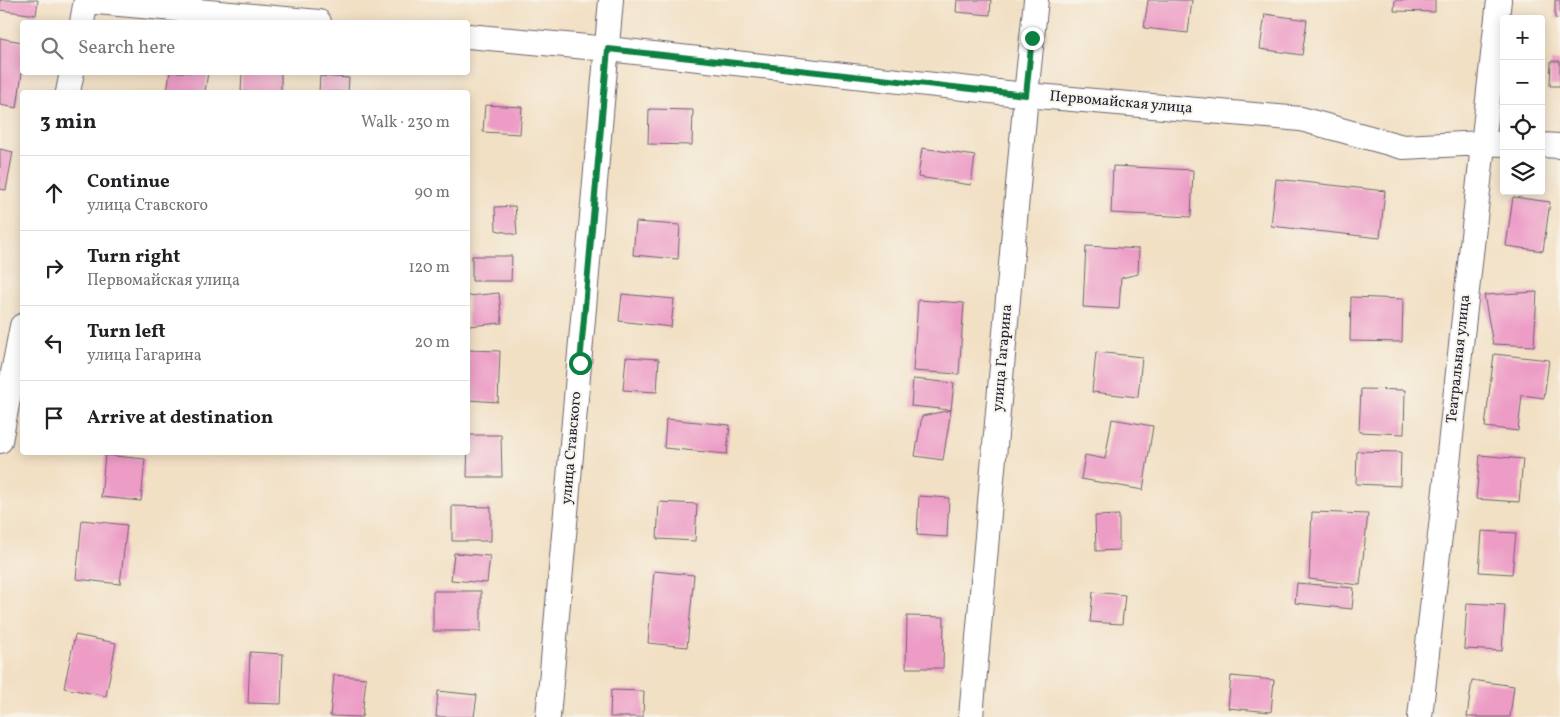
<!DOCTYPE html>
<html lang="en">
<head>
<meta charset="utf-8">
<style>
	:root { --surface:#fff; --page:#f6f6f6; --text:#202124; --muted:#757577; --line:#e0e0e0 }
	body { margin:0; font-family:Vollkorn,serif; background:var(--page); color:var(--text) }
	.controls { position:absolute; right:15px; top:15px; display:grid; overflow:hidden; border-radius:5px; box-shadow:0 2px 12px #0003 }
	.controls button { width:45px; height:45px; display:grid; place-items:center; padding:0; border:0; border-bottom:1px solid var(--line); background:var(--surface); color:var(--text); font:25px sans-serif }
	.stop { position:absolute; width:15px; height:15px; margin:-11px; border:4px solid #0b8043; border-radius:50%; background:#fff }
	.stop.end { background:#0b8043; border-color:#fff; box-shadow:0 1px 5px #0008 }
	.list { margin:0; padding:0; list-style:none }
	h2 { display:flex; justify-content:space-between; align-items:center; height:65px; margin:0; padding:0 20px; font-size:21px }
	h2 small { font-size:16px; font-weight:400; color:var(--muted) }
	.list li { display:grid; grid-template-columns:32px 1fr auto; gap:15px; align-items:center; box-sizing:border-box; height:75px; padding:0 20px; border-top:1px solid var(--line) }
	.list b { display:block; font-size:19px; white-space:nowrap }
	.list p { margin:0; font-size:16px; white-space:nowrap; color:var(--muted) }
	.list em { font-size:16px; font-style:normal; color:var(--muted) }
	.icon { flex:none; width:28px; height:28px; fill:none; stroke:currentColor; stroke-width:2; stroke-linecap:round; stroke-linejoin:round }
	.map { position:relative; flex:none; width:1560px; height:717px; overflow:hidden }
	.search { position:absolute; background:var(--surface); box-shadow:0 2px 12px #0003; left:20px; top:20px; width:450px; height:55px; display:flex; align-items:center; gap:12px; box-sizing:border-box; padding:0 18px; border-radius:5px; color:var(--muted); font-size:19px }
	.panel { position:absolute; background:var(--surface); box-shadow:0 2px 12px #0003; left:20px; top:90px; width:450px; height:365px; border-radius:5px }
	.map>svg:first-child { display:block }
	.building { fill:#ed9cc6 }
	.lines { fill:none; stroke-linecap:round; stroke-linejoin:round }
	.minor-casing { stroke:#6b646b; stroke-width:26 }
	.minor { stroke:#fff; stroke-width:24 }
	.route { stroke:#0b8043; stroke-width:6 }
	.labels { text-anchor:middle; dominant-baseline:central; stroke-width:4; stroke-linejoin:round; paint-order:stroke }
	.street-label { font-size:15px; fill:#22223b; stroke:#f7f3e8 }
</style>
</head>
<body>
<div class="map">
<svg width="1560" height="717" viewBox="0 0 1560 717">
	<rect width="100%" height="100%" fill="#f7f3e8"/>
	<filter id="ink" filterUnits="userSpaceOnUse"><feTurbulence type="fractalNoise" baseFrequency=".02" numOctaves="2"/><feDisplacementMap in="SourceGraphic" scale="10" xChannelSelector="R" yChannelSelector="G"/><feConvolveMatrix kernelMatrix="1 2 1 2 8 2 1 2 1" color-interpolation-filters="sRGB"/></filter>
	<filter id="wash" filterUnits="userSpaceOnUse"><feTurbulence type="fractalNoise" baseFrequency=".0096" numOctaves="4" result="noise"/><feDisplacementMap in="SourceGraphic" scale="20" xChannelSelector="R" yChannelSelector="G"/><feGaussianBlur stdDeviation="1.12" result="paint"/><feColorMatrix in="noise" values="0 0 0 0 0 0 0 0 0 0 0 0 0 0 0 0 0 1.4 0 .05"/><feComposite in="paint" operator="in"/></filter>
	<g filter="url(#wash)">
		<rect width="100%" height="100%" fill="#f2e0c5"/>
		<g id="blocks">
			<path class="building" d="M0,0H38L36,15L0,10Z
				M957,0H991L990,15L956,12Z
				M1148,0H1192L1188,33L1144,28Z
				M1395,0H1435V12L1394,11Z
				M1555,0H1560V19L1555,18Z
				M1265,14L1307,20L1302,55L1260,49Z
				M0,38L22,42V72L17,108L0,105Z
				M1551,61H1560V86H1550Z
				M170,72H208L205,92H167Z
				M242,72H281V92H241Z
				M320,76L349,78L348,92H319Z
				M485,105L522,107L520,134L483,132Z
				M649,109L693,110L692,145L648,144Z
				M922,148L975,156L971,185L918,177Z
				M0,149L13,152L6,190L0,189Z
				M1113,166L1193,170L1191,217L1111,213Z
				M1276,179L1385,191L1380,238L1271,226Z
				M1513,197L1550,202L1543,251L1506,246Z
				M515,206L517,235L496,230L495,207Z
				M636,222L680,225L678,259L633,255Z
				M1086,246L1139,249L1138,274L1121,278L1119,309L1083,307Z
				M472,256H512L511,281H472Z
				M1537,292L1534,346L1493,344L1484,295Z
				M499,293L502,323L468,326V296Z
				M622,294L674,299L671,327L619,321Z
				M1351,297L1403,299L1402,342L1350,341Z
				M918,300L964,303L959,374L913,371Z
				M468,350L500,351L498,402L468,400Z
				M1096,352L1142,357L1138,397L1092,392Z
				M1494,354L1549,360L1544,398L1522,395L1518,431L1485,427Z
				M626,357L659,359L657,392L623,390Z
				M913,379L954,383L951,410L911,406Z
				M1361,389L1405,390L1404,434L1359,432Z
				M951,410L943,460L915,456L922,416Z
				M666,419L730,425L727,454L664,448Z
				M1112,419L1153,426L1143,490L1081,479L1085,455L1105,459Z
				M468,435H501L502,477H467Z
				M1357,451L1401,452L1400,486L1356,484Z
				M105,455L145,459L141,501L101,497Z
				M1480,455L1523,459L1519,502L1476,499Z
				M919,496L949,498L947,537L917,535Z
				M659,502L697,504L695,541L657,539Z
				M452,506L491,507V541H452Z
				M1312,512L1368,514L1360,585L1309,579Z
				M1119,515V550L1096,551L1095,516Z
				M82,520L127,525L120,584L76,579Z
				M1482,531L1516,533L1512,574L1479,572Z
				M454,553L490,556L487,583L451,580Z
				M654,571L694,575L687,647L648,643Z
				M1297,583L1354,588L1352,609L1295,603Z
				M433,591H481V631H433Z
				M1093,592L1125,595L1122,624L1090,622Z
				M1467,603L1505,605L1502,651L1464,649Z
				M907,616L944,617L943,668H906Z
				M75,635L116,643L106,696L64,688Z
				M250,652L283,654L281,704L248,703Z
				M334,675L366,678L362,717L330,716Z
				M1231,676L1274,680L1271,712L1228,708Z
				M1472,680L1514,686L1510,717H1467Z
				M611,690L644,691L643,717H610Z
				M438,691L477,695L474,717H436Z"/>
		</g>
	</g>
	<g filter="url(#ink)">
		<use href="#blocks" fill-opacity="0" stroke="#6b646b" stroke-width="1"/>
		<g class="lines">
			<defs>
				<path id="minor" d="M86,1L319,22
					M82,22L86,0
					M468,36L608,49L1026,95L1301,119L1403,147L1483,143L1504,144
					M68,92L72,72
					M1541,145L1560,146
					M0,441L22,326
					M548,717L611,0
					M971,717L1026,95L1036,0
					M1420,717L1499,0"/>
			</defs>
			<use href="#minor" class="minor-casing"/>
			<use href="#minor" class="minor"/>
		</g>
	</g>
	<g class="lines" filter="url(#ink)">
		<path class="route" d="M580,363L608,49L1026,95L1032,38"/>
	</g>
	<g class="labels">
		<g class="street-label">
			<text transform="translate(1121 103) rotate(5)">Первомайская улица</text>
			<text transform="translate(1003 358) rotate(-85)">улица Гагарина</text>
			<text transform="translate(1459 359) rotate(-84)">Театральная улица</text>
			<text transform="translate(572 448) rotate(-85)">улица Ставского</text>
		</g>
	</g>
</svg>
<div class="controls">
<button>+</button>
<button>−</button>
<button><svg class="icon" aria-label="locate" viewBox="0 0 24 24"><circle cx="12" cy="12" r="6"/><path d="M12 2v4M12 18v4M2 12h4M18 12h4"/></svg></button>
<button><svg class="icon" aria-label="layers" viewBox="0 0 24 24"><path d="M12 4l9 5-9 5-9-5zM3 14l9 5 9-5"/></svg></button>
</div>
<div class="stop" style="left:580px;top:363px"></div>
<div class="stop end" style="left:1032px;top:38px"></div>
<div class="search"><svg class="icon" aria-label="search" viewBox="0 0 24 24"><circle cx="10" cy="10" r="6"/><path d="M15 15l6 6"/></svg>Search here</div>
<section class="panel">
<h2>3 min<small>Walk · 230 m</small></h2>
<ul class="list">
<li><svg class="icon" aria-label="ahead" viewBox="0 0 24 24"><path d="M12 20V5M6 11l6-6 6 6"/></svg><div><b>Continue</b><p>улица Ставского</p></div><em>90 m</em></li>
<li><svg class="icon" aria-label="right" viewBox="0 0 24 24"><path d="M7 20v-9h11M14 6l5 5-5 5"/></svg><div><b>Turn right</b><p>Первомайская улица</p></div><em>120 m</em></li>
<li><svg class="icon" aria-label="left" viewBox="0 0 24 24"><path d="M17 20v-9H6M10 6l-5 5 5 5"/></svg><div><b>Turn left</b><p>улица Гагарина</p></div><em>20 m</em></li>
<li><svg class="icon" aria-label="arrive" viewBox="0 0 24 24"><path d="M6 21V4h12l-3 4 3 4H6"/></svg><div><b>Arrive at destination</b></div></li>
</ul>
</section>
</div>
</body>
</html>
